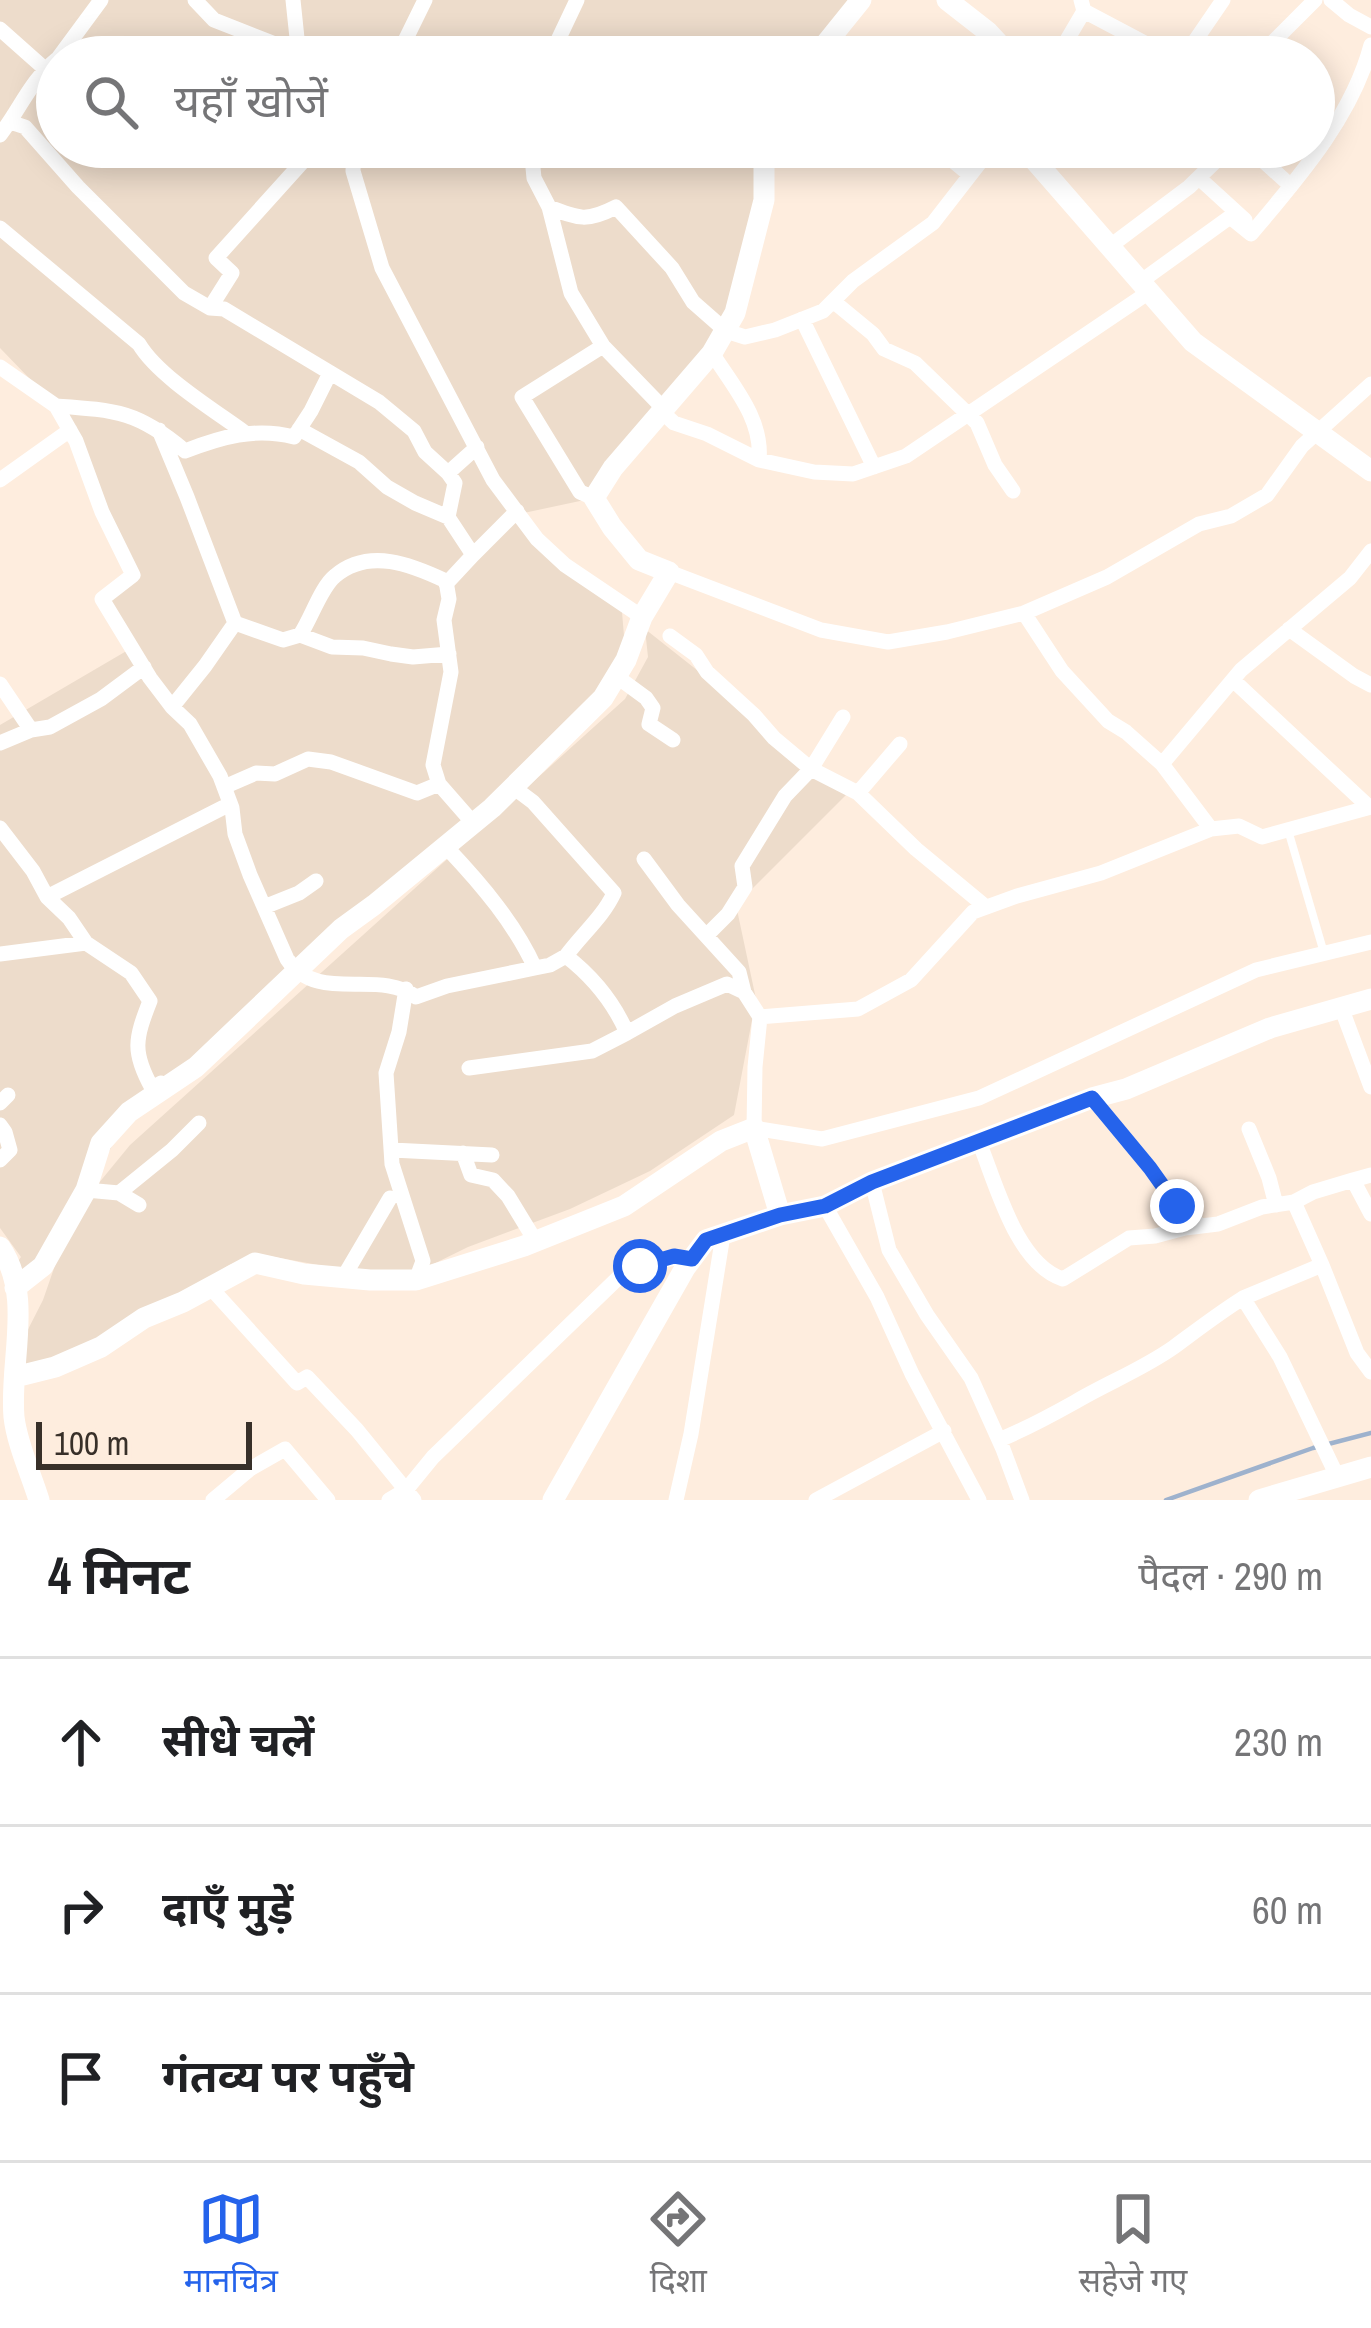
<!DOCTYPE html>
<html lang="hi">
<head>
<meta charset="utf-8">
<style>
	:root { --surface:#fff; --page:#f6f6f6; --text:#202124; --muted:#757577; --line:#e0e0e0; --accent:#2563eb }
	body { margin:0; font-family:"Archivo Narrow","Noto Sans Devanagari",sans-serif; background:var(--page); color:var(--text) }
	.scale { position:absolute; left:36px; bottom:30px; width:216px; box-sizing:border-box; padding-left:12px; border:6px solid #383029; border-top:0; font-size:33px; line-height:42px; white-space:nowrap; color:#383029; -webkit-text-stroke:9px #feedde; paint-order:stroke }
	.stop { position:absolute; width:36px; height:36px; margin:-27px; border:9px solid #2563eb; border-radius:50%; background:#fff }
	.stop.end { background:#2563eb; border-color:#fff; box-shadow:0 3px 12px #0008 }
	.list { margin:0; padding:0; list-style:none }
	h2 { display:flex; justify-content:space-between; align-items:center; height:156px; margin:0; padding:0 48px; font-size:51px }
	h2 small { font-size:39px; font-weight:400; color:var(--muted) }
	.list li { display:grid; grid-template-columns:78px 1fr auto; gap:36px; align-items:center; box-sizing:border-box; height:168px; padding:0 48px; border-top:3px solid var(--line) }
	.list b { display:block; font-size:45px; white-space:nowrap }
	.list em { font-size:39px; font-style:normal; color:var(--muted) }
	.icon { flex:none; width:66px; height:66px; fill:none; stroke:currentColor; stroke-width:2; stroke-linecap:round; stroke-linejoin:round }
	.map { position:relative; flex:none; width:1371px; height:1500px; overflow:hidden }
	.search { position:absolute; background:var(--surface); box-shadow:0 6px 30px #0003; left:36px; right:36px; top:36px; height:132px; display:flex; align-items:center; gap:30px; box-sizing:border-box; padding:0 42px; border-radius:66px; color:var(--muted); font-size:45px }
	.sheet { height:660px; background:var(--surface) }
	nav { display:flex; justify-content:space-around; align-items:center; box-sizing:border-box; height:168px; border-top:3px solid var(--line); background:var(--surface); font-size:33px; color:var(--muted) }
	nav a { display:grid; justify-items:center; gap:6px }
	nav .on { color:var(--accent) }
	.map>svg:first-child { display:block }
	.commercial { fill:#eddccb }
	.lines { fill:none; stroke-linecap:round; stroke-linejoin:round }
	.stream { stroke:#9eb2cd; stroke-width:4.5 }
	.lane { stroke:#fff; stroke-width:8 }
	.street { stroke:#fff; stroke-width:15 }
	.secondary { stroke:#fff; stroke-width:21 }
	.route { stroke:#2563eb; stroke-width:15 }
</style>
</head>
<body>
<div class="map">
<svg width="1371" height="1500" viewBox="0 0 1371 1500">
	<rect width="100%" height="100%" fill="#feedde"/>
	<path class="commercial" d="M0,0H861L822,57H57V147H764L735,313L594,498L519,514L513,521L565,565L621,600L626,660L603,698L130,1112L80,1206L130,1145L625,699L648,657L645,629L850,791L736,905L756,999L734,1115L650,1171L570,1209L468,1247L401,1280L258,1254L229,1265L107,1343L24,1375L16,1353L43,1300L69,1225L15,1290L14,1267L21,1257L0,1228V725L135,646L102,599L132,576L56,406L0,348Z"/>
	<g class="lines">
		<path class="stream" d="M1166,1500L1313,1448L1371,1433"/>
		<path class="lane" d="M1288,830L1324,953"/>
		<path class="street" d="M195,0L214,20L275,44L297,57
			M293,0L299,57
			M1081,0L1084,11L1171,57
			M1331,0L1349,15L1371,27
			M0,29L45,69
			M827,42L845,57
			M59,57L101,0
			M397,57L425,0
			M550,57L577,0
			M1057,57L1084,11
			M1184,57L1223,0
			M1258,57L1315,0
			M10,122L25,127L78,187L184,293L210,308L224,309L379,402L414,431L425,452L448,473
			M0,135C20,109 31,80 57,59
			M354,147L353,171L382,268L493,480L537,539L565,565L642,617
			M531,147L534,178L549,207C579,219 587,222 616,207L672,268L693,302L726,331L745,337L775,330L823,311L853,281L933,223L992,147
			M936,147L970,175
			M1248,147L1291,186
			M1199,178L1245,220
			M549,207L571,293L603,346L663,408L661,411L674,423L707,434L759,460L814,472L853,474L906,456L1149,292
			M0,228L139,344C158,376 214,410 244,432
			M1109,247L1189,187L1224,153L1235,147
			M1140,282L1230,217L1251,234C1298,178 1352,117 1371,45
			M833,301L873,334L884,349L915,363L977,423L995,465L1013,491
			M210,308L232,273L216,258L316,147
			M802,319L874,467
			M712,353C733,386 763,419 759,460
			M0,367L56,406L76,441L102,512L133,575L102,599L150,678L172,707L190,724L220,776L232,808L235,834L250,875L287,959C318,1005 378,968 416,997L447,986L535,968
			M56,406C115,410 138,411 185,451C221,437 255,427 294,437L311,411L330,373
			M299,429L359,462L387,487L415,503L448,517
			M159,430L187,497L235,623
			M0,480L70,430
			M594,498L580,492L522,397L603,346
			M473,555L517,511
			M669,572L821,630L888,642L947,632L1024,613L1107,577L1199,524L1231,516L1267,495L1302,446L1371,384
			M446,584L473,555L448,517L455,483L448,473L477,447
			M1024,613L1062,671L1108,721L1126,732L1162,764L1211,829
			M1289,629L1354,676L1371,685
			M300,635L332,647L363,648L391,654L413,657L449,654
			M670,636L696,655L707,672L754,715L774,738L811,769L843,717
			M616,676L646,698L653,708L649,724L673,740
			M1233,680L1369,807
			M0,684L31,730
			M172,707L205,666L235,623L283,640L300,635C311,619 321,587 335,576C369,547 412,565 446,581L449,599L444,620L451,672L433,765L439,784L474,824
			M0,743L31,730L50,727L101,699L144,667
			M900,744L858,793L916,849L986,907
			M1162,764L1241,670L1350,578L1371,551
			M224,787L256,773L275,774L308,759L331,762L417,793L439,784
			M513,787L533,802L614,893C603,917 582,934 566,956
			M1371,807L1262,837L1239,826L1211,829L1101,873L1017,896L973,912L911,980L858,1009L760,1017L755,1067L754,1128L822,1139L979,1098L1256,970L1371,942
			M0,828L33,871L47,897L69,918L86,943
			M438,853L448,849C482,885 515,924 535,968L550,965L566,956C593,977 614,1003 627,1033L675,1006L727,984L744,992L760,1017
			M644,859L678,905L739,972L744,992
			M47,897L230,804
			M264,907L299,893L316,881
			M707,935L728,914L745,887L742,866L785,796L811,769L858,793
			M0,954L86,943L131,973L150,1001C135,1039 132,1052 152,1088L161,1083
			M406,989L399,1032L386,1073L392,1164L423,1261L416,1280
			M1341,1007L1371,1087
			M469,1068L592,1051L627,1033
			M1092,1098L1150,1168L1177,1206L1201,1226
			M0,1103L8,1095
			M0,1125L5,1132L10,1150L0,1160
			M1249,1129L1269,1178L1276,1205
			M979,1142C996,1183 1016,1264 1063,1279L1129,1238L1155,1236L1185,1228L1218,1224L1262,1207L1294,1202L1322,1265L1243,1298
			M392,1150L492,1155
			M463,1153L471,1175L493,1180L508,1196L536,1242
			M1353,1180L1371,1175
			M872,1182L889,1250L927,1315L971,1378L1003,1449L1022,1500
			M86,1190L119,1193L139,1205
			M119,1193L172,1150L199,1123
			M1294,1202L1313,1192L1353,1180L1371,1214
			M825,1206L877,1297L912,1374L979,1500
			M1322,1265L1357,1353L1371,1372
			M343,1278L390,1198
			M210,1287L297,1383L307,1377L357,1430L414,1500
			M999,1440C1026,1429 1050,1416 1075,1402C1107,1383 1143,1369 1174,1347C1197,1330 1219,1313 1243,1298L1280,1357L1337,1476
			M213,1500L250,1469L285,1449L328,1500
			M389,1500L406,1490L433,1457L618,1278C642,1265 665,1255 692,1259
			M676,1500L691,1434L723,1235
			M816,1500L944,1431"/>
		<path class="secondary" d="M947,0L988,32L1011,57
			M815,57L861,0
			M1023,147L1193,342L1371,471
			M0,1247C34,1296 9,1362 14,1417C17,1444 31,1474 39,1500
			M15,1288L43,1266L86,1190L101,1143L129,1112L196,1067L341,929L374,905L492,808L603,698L626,660L642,617L669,572L639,560L612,527L594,498L613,468L712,353L735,313L764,200V147
			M15,1377L55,1367L101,1347L144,1318L183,1302L255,1263L304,1274L370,1280H416L524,1246L624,1206L721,1141L754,1128L780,1215L825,1206L872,1182L1092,1098L1126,1089L1270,1028L1371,999
			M553,1500L685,1268L706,1240L780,1215
			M1259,1500L1371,1467"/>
	</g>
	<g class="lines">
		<path class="route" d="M640,1266L674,1256L692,1259L706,1240L780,1215L825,1206L872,1182L1092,1098L1150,1168L1177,1206"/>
	</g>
</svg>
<div class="scale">100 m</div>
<div class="stop" style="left:640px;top:1266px"></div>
<div class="stop end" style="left:1177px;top:1206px"></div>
<div class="search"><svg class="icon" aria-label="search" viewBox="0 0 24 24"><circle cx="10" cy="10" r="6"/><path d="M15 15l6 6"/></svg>यहाँ खोजें</div>
</div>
<section class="sheet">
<h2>4 मिनट<small>पैदल · 290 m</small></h2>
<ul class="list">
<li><svg class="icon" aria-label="ahead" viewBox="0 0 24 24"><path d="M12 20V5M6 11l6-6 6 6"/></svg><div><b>सीधे चलें</b></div><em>230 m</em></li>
<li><svg class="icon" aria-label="right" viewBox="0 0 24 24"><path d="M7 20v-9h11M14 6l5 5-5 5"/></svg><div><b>दाएँ मुड़ें</b></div><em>60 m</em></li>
<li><svg class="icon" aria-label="arrive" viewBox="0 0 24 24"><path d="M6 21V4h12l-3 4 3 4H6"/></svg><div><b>गंतव्य पर पहुँचे</b></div></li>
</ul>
</section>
<nav>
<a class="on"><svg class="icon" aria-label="map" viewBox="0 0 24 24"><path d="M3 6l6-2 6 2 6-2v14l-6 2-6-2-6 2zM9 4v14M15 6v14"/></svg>मानचित्र</a>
<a><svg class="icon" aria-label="directions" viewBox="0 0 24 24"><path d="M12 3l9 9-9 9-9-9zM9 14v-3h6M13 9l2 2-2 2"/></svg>दिशा</a>
<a><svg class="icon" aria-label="saved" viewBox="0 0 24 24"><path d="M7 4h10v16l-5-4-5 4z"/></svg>सहेजे गए</a>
</nav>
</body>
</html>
